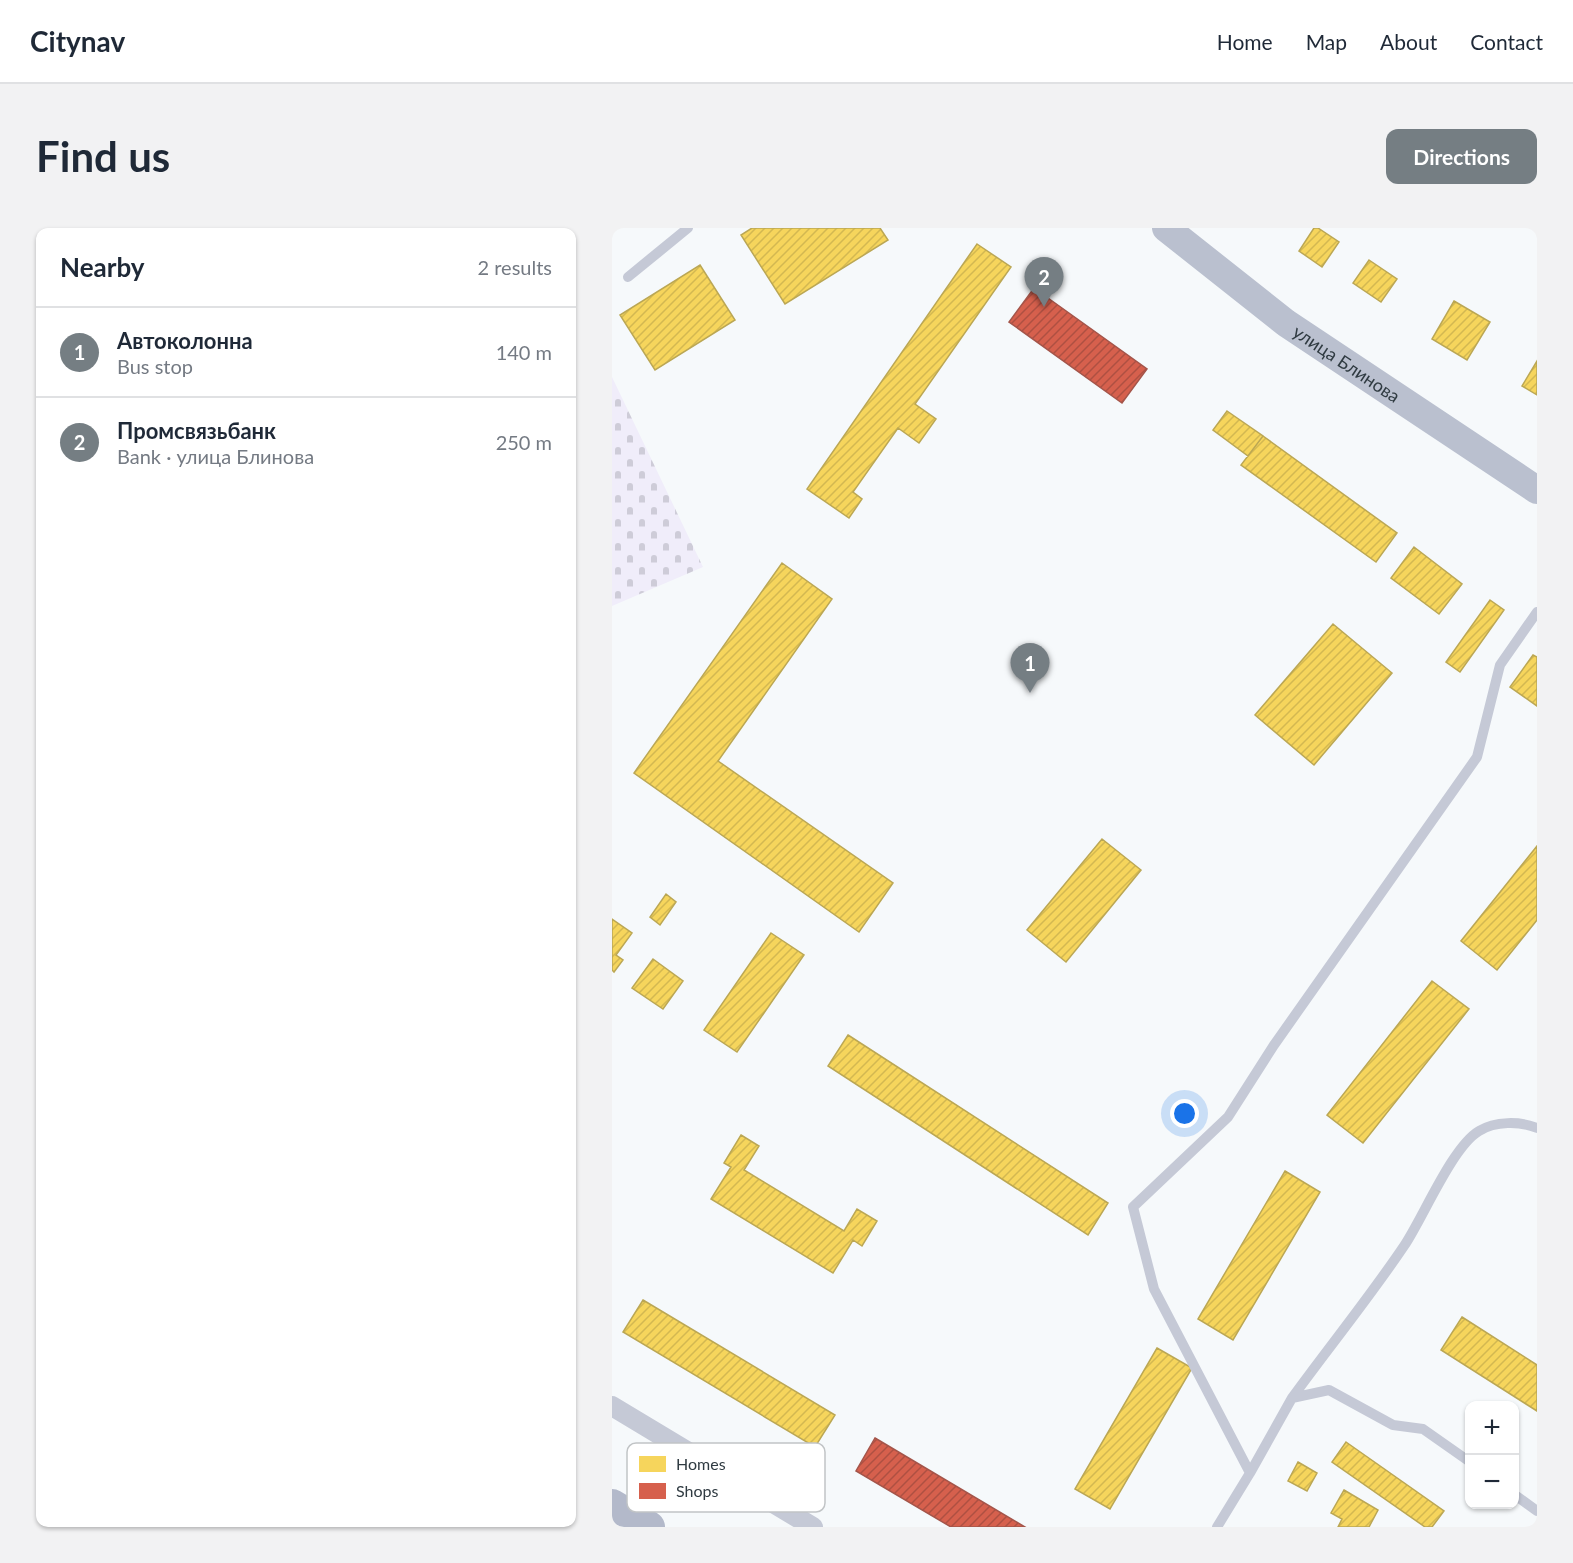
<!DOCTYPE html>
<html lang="en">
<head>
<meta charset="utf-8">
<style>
	:root { --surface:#fff; --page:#f2f2f3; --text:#1f2937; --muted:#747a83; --line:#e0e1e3; --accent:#757e83 }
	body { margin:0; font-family:Lato,sans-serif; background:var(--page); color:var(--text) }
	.controls { position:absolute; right:18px; bottom:18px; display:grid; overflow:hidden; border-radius:12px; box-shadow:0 2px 4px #0004 }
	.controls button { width:54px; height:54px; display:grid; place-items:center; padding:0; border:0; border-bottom:2px solid var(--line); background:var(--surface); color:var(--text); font:30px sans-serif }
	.you { position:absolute; left:573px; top:886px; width:21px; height:21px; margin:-15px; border:4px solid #fff; border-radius:50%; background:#1a73e8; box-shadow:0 0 0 9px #1a73e833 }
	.badge { display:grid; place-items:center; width:39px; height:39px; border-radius:50%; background:var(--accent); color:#fff; font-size:20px; font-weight:700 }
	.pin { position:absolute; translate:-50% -50px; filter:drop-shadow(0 2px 3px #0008) }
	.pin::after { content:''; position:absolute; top:32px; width:21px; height:18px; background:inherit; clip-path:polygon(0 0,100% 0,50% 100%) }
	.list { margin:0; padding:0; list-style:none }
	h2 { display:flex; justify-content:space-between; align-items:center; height:78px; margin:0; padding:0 24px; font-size:26px }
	h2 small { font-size:20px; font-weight:400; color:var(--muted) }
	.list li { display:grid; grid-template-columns:39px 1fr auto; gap:18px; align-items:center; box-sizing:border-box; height:90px; padding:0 24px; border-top:2px solid var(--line) }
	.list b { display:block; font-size:22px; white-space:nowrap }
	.list p { margin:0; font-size:20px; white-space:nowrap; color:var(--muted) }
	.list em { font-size:20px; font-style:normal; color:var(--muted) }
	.map { position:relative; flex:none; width:925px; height:1299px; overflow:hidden; border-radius:12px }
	header { display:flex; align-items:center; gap:36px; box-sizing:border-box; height:84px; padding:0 30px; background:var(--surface); border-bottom:2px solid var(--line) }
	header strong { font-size:28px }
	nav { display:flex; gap:33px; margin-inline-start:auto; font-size:21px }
	.intro { display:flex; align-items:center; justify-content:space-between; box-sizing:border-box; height:144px; padding:0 36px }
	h1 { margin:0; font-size:42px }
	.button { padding:15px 27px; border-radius:12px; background:var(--accent); color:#fff; font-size:21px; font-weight:700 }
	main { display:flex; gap:36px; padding:0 36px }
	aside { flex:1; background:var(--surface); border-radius:12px; box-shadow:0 2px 4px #0004 }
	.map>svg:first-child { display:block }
	.cemetery { fill:url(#cemetery-stones) }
	.homes { fill:url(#homes-hatch); stroke:#bba754; stroke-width:1.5 }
	.shops { fill:url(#shops-hatch); stroke:#a4554a; stroke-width:1.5 }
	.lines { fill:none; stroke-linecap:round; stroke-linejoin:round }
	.lane { stroke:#c5c9d6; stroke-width:10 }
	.street { stroke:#c5c9d6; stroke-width:20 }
	.secondary { stroke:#bac0cf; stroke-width:28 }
	.primary { stroke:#b3b9ca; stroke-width:32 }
	.labels { text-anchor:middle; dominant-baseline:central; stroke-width:6; stroke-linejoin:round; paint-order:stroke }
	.street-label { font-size:18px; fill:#303b42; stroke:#fff }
	.key { fill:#fff; stroke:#c1c4c6; stroke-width:1.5 }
	.key-label { font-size:16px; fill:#303b42 }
</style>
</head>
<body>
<header>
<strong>Citynav</strong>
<nav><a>Home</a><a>Map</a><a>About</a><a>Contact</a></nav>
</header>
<div class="intro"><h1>Find us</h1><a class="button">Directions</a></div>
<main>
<aside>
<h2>Nearby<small>2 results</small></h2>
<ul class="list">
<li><span class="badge">1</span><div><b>Автоколонна</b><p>Bus stop</p></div><em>140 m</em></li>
<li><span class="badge">2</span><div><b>Промсвязьбанк</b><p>Bank · улица Блинова</p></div><em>250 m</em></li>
</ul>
</aside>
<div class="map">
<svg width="925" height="1299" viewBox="0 0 925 1299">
	<defs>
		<pattern id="cemetery-stones" width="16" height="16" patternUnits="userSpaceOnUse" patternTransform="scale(1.5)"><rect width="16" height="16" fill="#f0edfa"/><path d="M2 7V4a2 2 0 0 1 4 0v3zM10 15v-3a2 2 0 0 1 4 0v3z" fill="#ceccd8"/></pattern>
		<pattern id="homes-hatch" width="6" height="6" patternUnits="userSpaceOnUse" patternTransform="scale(1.5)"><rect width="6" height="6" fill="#f6d55c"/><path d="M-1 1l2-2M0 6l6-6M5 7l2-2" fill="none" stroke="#d3b851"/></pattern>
		<pattern id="shops-hatch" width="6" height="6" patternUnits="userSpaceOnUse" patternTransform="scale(1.5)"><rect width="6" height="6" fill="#d6604d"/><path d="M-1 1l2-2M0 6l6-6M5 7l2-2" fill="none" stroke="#ae5042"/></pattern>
	</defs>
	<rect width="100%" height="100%" fill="#f6f9fb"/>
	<path class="cemetery" d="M0,149L91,339L0,378Z"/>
	<path class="homes" d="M140,0H268L276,12L173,76L129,7Z
		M702,0H706L727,14L710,39L687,23Z
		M365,16L399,39L303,176L324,191L307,215L286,200L241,264L250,271L237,290L195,261Z
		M757,32L785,51L769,74L741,55Z
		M88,37L123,92L43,142L8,87Z
		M842,73L878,94L855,132L820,111Z
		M925,133V167L910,158Z
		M615,183L651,208L636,228L601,202Z
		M651,208L785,305L764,334L629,237Z
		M802,319L850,356L827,386L779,350Z
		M170,335L220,371L106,533L281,655L247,704L22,545Z
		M878,372L892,382L848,444L834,434Z
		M721,396L780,445L702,537L643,487Z
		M921,427L925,429V478L898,459Z
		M490,611L529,642L454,734L415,702Z
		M925,618V692L885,742L849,713Z
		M54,666L64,674L48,697L38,689Z
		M0,691L20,705L4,727L11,732L2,744L0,742Z
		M159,705L192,727L125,824L92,802Z
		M41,731L71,753L51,781L20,760Z
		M820,753L857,781L751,915L715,887Z
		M236,807L496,975L476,1007L216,838Z
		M129,907L147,918L132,942L232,1003L245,981L265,993L250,1018L241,1012L221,1045L99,971L119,939L112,935Z
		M673,943L708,964L621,1112L586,1091Z
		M31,1072L223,1187L203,1219L11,1104Z
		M850,1089L925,1137V1183L829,1122Z
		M545,1120L580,1140L498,1281L463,1261Z
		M734,1214L832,1283L820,1299H813L720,1234Z
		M686,1234L705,1245L695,1263L676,1253Z
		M732,1262L766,1282L757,1299H726L730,1291L719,1285Z"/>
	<path class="shops" d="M422,60L535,141L510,175L397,94Z
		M263,1210L413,1299H339L244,1243Z"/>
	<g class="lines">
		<path class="lane" d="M16,49L76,0
			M680,1170C717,1119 757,1070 792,1018C811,990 840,919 867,903C883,893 908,893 925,900
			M638,1245L680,1170L717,1162L781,1197L811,1201L858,1234
			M903,1267L925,1283
			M605,1299L638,1245L542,1061L521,979L616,889L662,817L865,529L888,437L925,384"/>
		<path class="street" d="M0,1178L201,1299"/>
		<path class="secondary" id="s1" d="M554,0L674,95L925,262"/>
		<path class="primary" d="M0,1277L37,1299"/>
	</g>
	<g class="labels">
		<g class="street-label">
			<text stroke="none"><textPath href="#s1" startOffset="226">улица Блинова</textPath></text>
		</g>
	</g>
	<rect x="15" y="1215" width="198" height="69" rx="9" class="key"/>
	<rect x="27" y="1228" width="27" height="16" fill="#f6d55c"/>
	<rect x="27" y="1255" width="27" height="16" fill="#d6604d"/>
	<g class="key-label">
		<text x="64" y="1242">Homes</text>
		<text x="64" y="1269">Shops</text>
	</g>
</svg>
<div class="controls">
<button>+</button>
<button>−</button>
</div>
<div class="you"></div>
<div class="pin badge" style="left:418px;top:465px">1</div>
<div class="pin badge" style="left:432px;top:79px">2</div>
</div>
</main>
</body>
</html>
